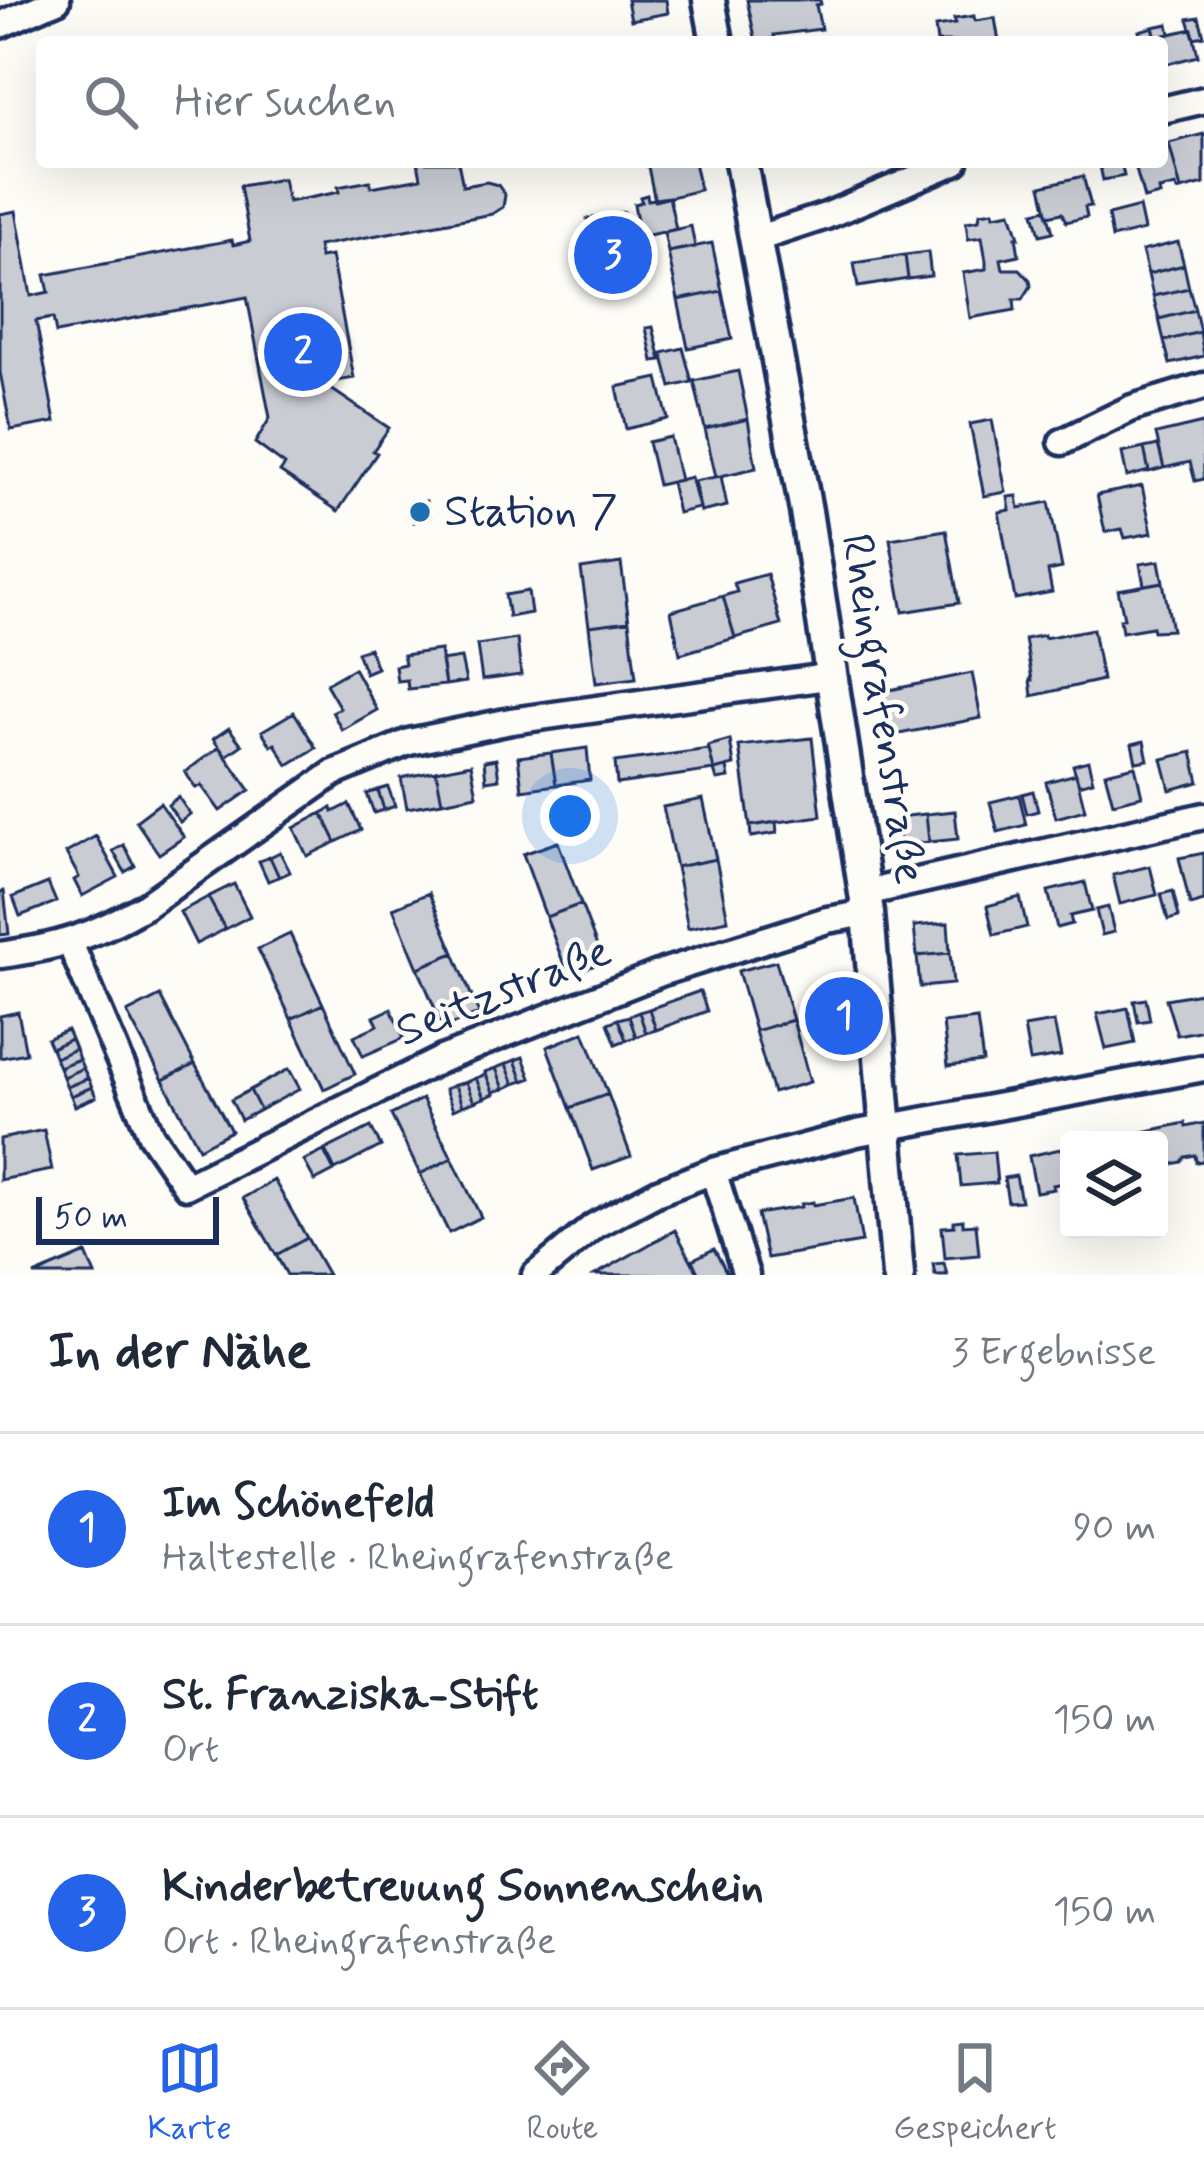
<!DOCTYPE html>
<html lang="de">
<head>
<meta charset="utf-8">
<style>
	:root { --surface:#fff; --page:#f6f6f7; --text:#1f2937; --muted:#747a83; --line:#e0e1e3; --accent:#2563eb }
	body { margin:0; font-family:Mynerve,sans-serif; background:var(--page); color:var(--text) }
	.controls { position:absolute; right:36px; bottom:36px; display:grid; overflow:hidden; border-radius:12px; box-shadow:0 12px 48px #0002 }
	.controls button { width:108px; height:108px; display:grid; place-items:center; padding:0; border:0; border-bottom:3px solid var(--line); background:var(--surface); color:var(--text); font:60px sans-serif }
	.scale { position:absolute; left:36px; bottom:30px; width:183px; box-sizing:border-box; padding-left:12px; border:6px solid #1b2f5e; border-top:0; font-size:33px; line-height:42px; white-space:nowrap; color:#1b2f5e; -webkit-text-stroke:9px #fdfcf7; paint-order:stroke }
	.you { position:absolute; left:570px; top:816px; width:42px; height:42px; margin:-30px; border:9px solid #fff; border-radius:50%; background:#1a73e8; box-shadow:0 0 0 18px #1a73e833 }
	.badge { display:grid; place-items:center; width:78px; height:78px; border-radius:50%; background:var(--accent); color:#fff; font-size:39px; font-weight:700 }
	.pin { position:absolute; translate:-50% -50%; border:6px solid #fff; box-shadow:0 3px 12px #0006 }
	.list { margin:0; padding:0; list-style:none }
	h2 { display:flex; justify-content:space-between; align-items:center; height:156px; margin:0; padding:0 48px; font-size:51px }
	h2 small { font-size:39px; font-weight:400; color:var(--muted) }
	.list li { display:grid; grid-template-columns:78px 1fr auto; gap:36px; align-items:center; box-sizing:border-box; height:192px; padding:0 48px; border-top:3px solid var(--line) }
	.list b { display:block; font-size:45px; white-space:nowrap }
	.list p { margin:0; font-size:39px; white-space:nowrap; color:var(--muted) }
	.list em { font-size:39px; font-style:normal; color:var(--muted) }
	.icon { flex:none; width:66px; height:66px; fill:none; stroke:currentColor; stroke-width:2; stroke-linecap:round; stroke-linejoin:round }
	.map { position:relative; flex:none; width:1204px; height:1275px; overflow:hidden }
	.search { position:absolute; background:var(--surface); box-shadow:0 12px 48px #0002; left:36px; right:36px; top:36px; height:132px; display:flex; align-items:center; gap:30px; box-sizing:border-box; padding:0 42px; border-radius:12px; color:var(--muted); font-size:45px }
	.sheet { height:732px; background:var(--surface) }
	nav { display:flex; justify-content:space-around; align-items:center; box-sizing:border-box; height:168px; border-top:3px solid var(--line); background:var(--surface); font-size:33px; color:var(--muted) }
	nav a { display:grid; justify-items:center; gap:6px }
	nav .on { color:var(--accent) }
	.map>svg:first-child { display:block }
	.building { fill:#c9ccd3; stroke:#1b2f5e; stroke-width:3 }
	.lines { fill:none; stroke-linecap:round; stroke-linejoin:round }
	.minor-casing { stroke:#1b2f5e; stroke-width:33 }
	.tertiary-casing { stroke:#1b2f5e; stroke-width:39 }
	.minor { stroke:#fdfcf7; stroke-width:24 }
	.tertiary { stroke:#fdfcf7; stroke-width:30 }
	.poi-dot { fill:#1f6fb2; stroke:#fdfcf7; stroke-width:4.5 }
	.labels { text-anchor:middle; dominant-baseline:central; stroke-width:9; stroke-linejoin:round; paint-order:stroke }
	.poi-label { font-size:45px; fill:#1b2f5e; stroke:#fdfcf7; text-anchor:start }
	.street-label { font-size:45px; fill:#1b2f5e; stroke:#fdfcf7 }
</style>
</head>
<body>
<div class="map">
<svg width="1204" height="1275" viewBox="0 0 1204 1275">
	<rect width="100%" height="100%" fill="#fdfcf7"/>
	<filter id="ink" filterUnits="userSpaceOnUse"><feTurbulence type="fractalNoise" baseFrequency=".00833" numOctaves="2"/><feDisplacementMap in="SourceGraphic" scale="24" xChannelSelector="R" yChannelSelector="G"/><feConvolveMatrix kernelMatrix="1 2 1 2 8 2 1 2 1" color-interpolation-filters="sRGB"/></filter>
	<g filter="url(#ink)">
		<path class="building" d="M627,0H666L668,13L631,20Z
			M747,0H820L821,4L816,5L821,29L774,35L775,38L756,42Z
			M974,16L975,21L995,18L999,42H937L935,27L955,24L954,19Z
			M1199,17L1204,36L1194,38L1188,19Z
			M1168,24L1170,34L1156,37L1153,27Z
			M1153,27L1157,42H1142L1139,31Z
			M1192,29L1198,56L1163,65L1162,42H1157L1156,37Z
			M1204,134V184L1181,190L1169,143Z
			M1169,143L1181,190L1177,191L1176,186L1159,190L1160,195L1144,199L1134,162H1162V145Z
			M418,162H458L463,186L487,182L498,185L505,195L503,207L492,214L318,246L320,258L331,256L354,378L325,383V385L389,428L373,451L377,453L338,511L280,472L285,465L255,443L270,418L247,297L56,333L53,318L36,321L55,422L11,430L0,372V214L16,211L31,296L49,292L45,275L232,240L233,245L250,241L240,186L283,179L288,202L339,192L338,187L370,181L371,187L421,178Z
			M647,162H694L700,190L655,201Z
			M1099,162H1121L1124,176L1103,180Z
			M1083,176L1091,206L1085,207L1087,217L1066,222L1062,213L1048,216L1041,186Z
			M647,195L648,200L669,197L676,229L640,237L634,204L642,202L640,197Z
			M1139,207L1144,230L1112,238L1108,215Z
			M1046,209L1053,232L1040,235L1034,212Z
			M993,211L994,215L1011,212L1019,237H1016L1019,255L1001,259L1003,269H1020L1030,280L1031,286L1023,299H1014L1015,310L970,318L963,273L986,269V261L982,237L968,239L966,222L979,220L980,213Z
			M624,212L638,291L601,297L587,219Z
			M691,226L695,247L668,252L664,232Z
			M1178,242L1184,265L1148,274L1142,251Z
			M712,243L722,291L678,300L668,252Z
			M928,252L931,276L908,279L905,255Z
			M905,255L908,279L858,287L854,263Z
			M1184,265L1189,288L1153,296L1148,274Z
			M1189,288L1195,310L1159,319L1153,296Z
			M722,291L732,339L688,348L678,300Z
			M1195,310L1200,332L1164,341L1159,319Z
			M653,327L661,360L653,361L646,328Z
			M1200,332L1204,356L1170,364L1164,341Z
			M683,348L692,382L671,387L662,353Z
			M738,371L748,419L705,429L694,381Z
			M658,378L668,419L626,429L617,387Z
			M748,419L756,468L716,477L705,429Z
			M992,420L1006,492L984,496L970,424Z
			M1203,423L1204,479L1195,481L1190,462L1164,468L1156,434Z
			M670,437L680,480L658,485L648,442Z
			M1158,445L1164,468L1149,472L1144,448Z
			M1144,448L1149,471L1127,477L1122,453Z
			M721,476L727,506L701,512L694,481Z
			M691,477L699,508L678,513L671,482Z
			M1142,486L1152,533L1125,538L1122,529L1105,532L1097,495Z
			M1017,496L1019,508L1049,502L1062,568L1048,571L1052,592L1015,599L999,512L1010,510L1008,497Z
			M426,501L430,517L414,522L409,506Z
			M946,530L959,603L903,612L890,539Z
			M1159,561L1163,582L1144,585L1140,564Z
			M621,563L629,621L589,626L581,569Z
			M767,574L781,625L735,638L723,596L737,592L734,583Z
			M1163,582L1172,630L1153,631L1152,627L1122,632L1120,619L1124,618L1118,590Z
			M528,591L531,613L509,617L505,595Z
			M723,596L735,638L680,654L671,611Z
			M629,621L636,678L596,683L589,626Z
			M1093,629L1102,680L1032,696L1030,680H1032L1025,639L1044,635V638Z
			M517,639L521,675L482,680L477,645Z
			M369,648L377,668L365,673L357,652Z
			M440,650L445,685L408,689L407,680L397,681L395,666L405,664L403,655Z
			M461,658L466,682L445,685L441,661Z
			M354,668L377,710L342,730L332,712L340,708L326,684Z
			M972,673L981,718L889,736L880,692Z
			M294,712L316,748L288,765L275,744L271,746L262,731Z
			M229,728L242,745L226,756L213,739Z
			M812,738L821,816L750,826L739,746Z
			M730,740L734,765L714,770L708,746Z
			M1144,741L1148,760L1136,762L1132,744Z
			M219,747L250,790L220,811L201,785L196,788L185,772Z
			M587,748L590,780L556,785L551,753Z
			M709,749L714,770L617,784L615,762Z
			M1192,752L1199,782L1170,790L1162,759Z
			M551,753L556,785L522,790L518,757Z
			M496,759L499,779L486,781L484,761Z
			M1088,761L1093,781L1079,785L1073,765Z
			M471,764L477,795L442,802L436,771Z
			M1135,766L1142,796L1113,803L1105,773Z
			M727,767L729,778L717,780L714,770Z
			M436,771L442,802L407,808L401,778Z
			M1076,774L1085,810L1056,818L1046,782Z
			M388,787L395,806L384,810L378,790Z
			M378,790L384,810L374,813L367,794Z
			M1033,791L1038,811L1027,814L1022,794Z
			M1019,795L1026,825L998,832L990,802Z
			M178,797L190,814L180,822L168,805Z
			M703,799L716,859L676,867L663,807Z
			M160,803L184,837L159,854L136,821Z
			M349,804L361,830L336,842L322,813L332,808L333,812Z
			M955,811L958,839L929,842L926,814Z
			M322,813L336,842L307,856L294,828Z
			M926,814L929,842L900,845L897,817Z
			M776,822L777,833L751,837L750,826Z
			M96,836L118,877L82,896L74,880L79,877L66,853Z
			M558,842L581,904L546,917L523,854Z
			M124,845L135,866L125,872L113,851Z
			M280,852L290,872L279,877L270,857Z
			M1204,853V901L1190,905L1179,858Z
			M270,857L279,877L268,881L259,861Z
			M716,859L728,920L688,928L676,867Z
			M1150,866L1157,895L1120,904L1113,875Z
			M1085,882L1092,911L1070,916L1072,924L1057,928L1048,891Z
			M48,883L56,902L20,916L13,897Z
			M234,884L250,916L225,929L208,897Z
			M4,891L9,934L0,935V892Z
			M1173,891L1179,917L1168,920L1161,894Z
			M429,893L454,953L418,968L393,908Z
			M208,897L225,929L196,944L180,912Z
			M1020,897L1027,927L994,935L987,906Z
			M581,904L603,962L568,975L546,917Z
			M1108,907L1114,932L1102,935L1096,910Z
			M948,923L950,953L917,956L914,926Z
			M290,934L323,1004L291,1019L258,949Z
			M454,953L479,1014L443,1028L418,968Z
			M950,953L953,984L920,987L917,956Z
			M776,961L793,1020L755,1031L738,971Z
			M700,991L707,1011L656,1030L649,1009Z
			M1200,993L1204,1030L1177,1035L1166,999Z
			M160,996L195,1064L163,1080L127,1013Z
			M1146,999L1150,1020L1138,1022L1134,1001Z
			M323,1004L355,1074L324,1089L291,1019Z
			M1128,1008L1135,1043L1106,1049L1097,1014Z
			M391,1009L404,1038L363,1056L354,1036L378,1025L374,1017Z
			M649,1009L656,1030L646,1033L639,1012Z
			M18,1012L26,1053L0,1058V1016Z
			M639,1012L646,1033L636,1037L629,1016Z
			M629,1016L636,1037L626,1040L618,1019Z
			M618,1019L626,1040L616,1044L608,1023Z
			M977,1019L983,1062L948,1066L943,1023Z
			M793,1020L810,1082L773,1093L755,1031Z
			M1054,1022L1061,1056L1030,1061L1024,1027Z
			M67,1030L71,1039L51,1048L47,1039Z
			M584,1032L608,1094L570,1108L547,1047Z
			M71,1039L75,1049L55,1058L51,1048Z
			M75,1049L79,1059L59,1067L55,1058Z
			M523,1057L531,1078L523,1081L515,1060Z
			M79,1059L83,1068L63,1077L59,1067Z
			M515,1060L523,1081L514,1084L506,1064Z
			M195,1064L231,1131L199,1148L163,1080Z
			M506,1064L514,1084L504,1089L496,1068Z
			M83,1068L88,1078L67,1087L63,1077Z
			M496,1068L504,1089L493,1092L485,1072Z
			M289,1069L300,1089L260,1110L250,1090Z
			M486,1074L494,1094L484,1098L476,1078Z
			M88,1078L92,1087L71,1096L67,1087Z
			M476,1078L484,1098L474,1102L466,1082Z
			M466,1082L474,1102L462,1106L455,1085Z
			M455,1085L462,1106L453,1110L445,1089Z
			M92,1087L96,1097L75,1106L71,1096Z
			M250,1090L260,1110L241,1120L231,1100Z
			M608,1094L631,1156L593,1170L570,1108Z
			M422,1099L452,1158L420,1174L391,1115Z
			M1185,1123L1186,1127L1204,1123V1161L1196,1162L1195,1155L1185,1157L1182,1162L1159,1167V1140H1139L1138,1133Z
			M371,1127L381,1146L335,1170L325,1150Z
			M44,1130L52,1170L0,1180V1139Z
			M1069,1147V1182L1053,1185L1054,1189L1036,1192L1029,1156Z
			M324,1151L334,1171L315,1181L304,1161Z
			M994,1152L997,1183L961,1186L958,1155Z
			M452,1158L481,1217L449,1233L420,1174Z
			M1016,1176L1021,1201L1008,1202L1004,1178Z
			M274,1180L307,1238L276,1255L243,1198Z
			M854,1198L862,1242L767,1258L757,1214L801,1207V1204L813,1202V1205Z
			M963,1220V1225L976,1224L979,1255L945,1258L942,1227L954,1226V1221Z
			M675,1230L699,1275H595Z
			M307,1238L328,1275H287L276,1255Z
			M714,1249L728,1275H699L692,1260Z
			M86,1253L95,1275H34Z
			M944,1263L947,1275H935L933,1264Z"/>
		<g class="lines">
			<defs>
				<path id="minor" d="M0,25L57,0
					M1162,110L1204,100
					M756,239L826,216L955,162
					M1062,442L1132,408L1204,386
					M865,893L1204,816
					M70,943L151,1135L186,1186L442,1059L663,972L827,920L868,913
					M0,955C59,947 94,936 145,906L334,773L409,742L511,721L834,676
					M713,1171L746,1275
					M535,1275L594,1226L658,1192L713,1171L857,1133L1204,1068"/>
				<path id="tertiary" d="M709,0L717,42
					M741,162L806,511L868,913L898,1275"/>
			</defs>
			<use href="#minor" class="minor-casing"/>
			<use href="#tertiary" class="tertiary-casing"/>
			<use href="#minor" class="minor"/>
			<use href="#tertiary" class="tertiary"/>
		</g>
	</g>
	<circle class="poi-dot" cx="420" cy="512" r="12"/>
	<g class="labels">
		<g class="poi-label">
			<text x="444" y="512">Station 7</text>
		</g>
		<g class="street-label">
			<text transform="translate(882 709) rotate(81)">Rheingrafenstraße</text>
			<text transform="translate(504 992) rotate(-22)">Seitzstraße</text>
		</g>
	</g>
</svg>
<div class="controls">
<button><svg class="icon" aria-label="layers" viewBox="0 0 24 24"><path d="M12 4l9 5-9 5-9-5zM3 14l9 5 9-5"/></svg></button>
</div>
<div class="scale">50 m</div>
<div class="you"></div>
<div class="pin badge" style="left:844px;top:1016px">1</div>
<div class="pin badge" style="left:303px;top:352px">2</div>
<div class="pin badge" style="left:613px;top:255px">3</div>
<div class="search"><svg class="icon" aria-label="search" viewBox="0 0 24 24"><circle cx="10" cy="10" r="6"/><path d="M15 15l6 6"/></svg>Hier suchen</div>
</div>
<section class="sheet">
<h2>In der Nähe<small>3 Ergebnisse</small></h2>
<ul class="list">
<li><span class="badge">1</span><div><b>Im Schönefeld</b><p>Haltestelle · Rheingrafenstraße</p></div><em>90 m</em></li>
<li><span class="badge">2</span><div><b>St. Franziska-Stift</b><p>Ort</p></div><em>150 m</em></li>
<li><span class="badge">3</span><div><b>Kinderbetreuung Sonnenschein</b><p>Ort · Rheingrafenstraße</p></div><em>150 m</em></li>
</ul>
</section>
<nav>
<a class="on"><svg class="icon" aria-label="map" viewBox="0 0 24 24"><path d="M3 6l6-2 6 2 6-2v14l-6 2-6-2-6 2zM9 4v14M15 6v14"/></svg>Karte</a>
<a><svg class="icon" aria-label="directions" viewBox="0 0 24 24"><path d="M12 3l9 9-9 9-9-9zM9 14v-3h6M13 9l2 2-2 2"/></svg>Route</a>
<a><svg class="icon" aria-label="saved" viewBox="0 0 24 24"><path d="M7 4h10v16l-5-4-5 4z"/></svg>Gespeichert</a>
</nav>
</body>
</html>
